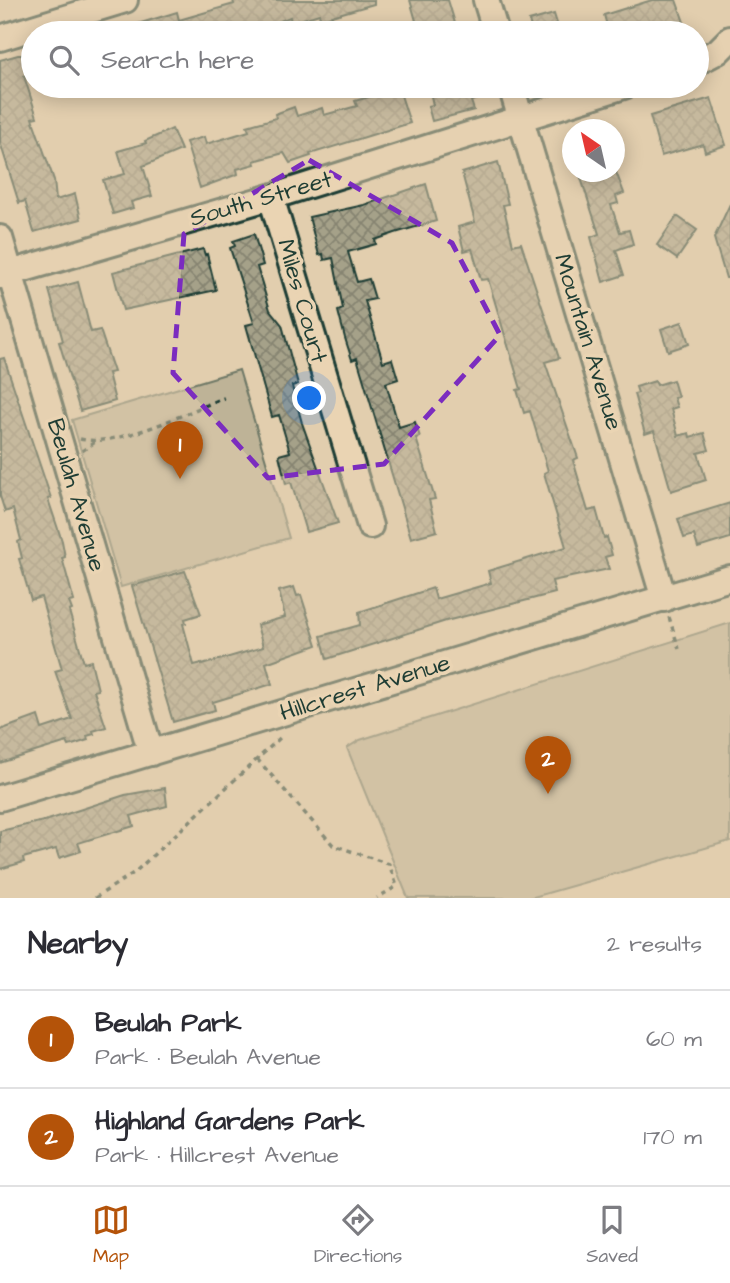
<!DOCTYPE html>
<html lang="en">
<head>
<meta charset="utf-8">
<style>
	:root { --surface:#fff; --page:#f7f7f7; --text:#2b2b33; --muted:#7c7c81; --line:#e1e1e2; --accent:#b45309 }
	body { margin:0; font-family:"Architects Daughter",sans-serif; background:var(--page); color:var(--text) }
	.compass { position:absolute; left:562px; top:119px; width:63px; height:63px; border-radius:50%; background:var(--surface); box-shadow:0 4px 18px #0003; rotate:326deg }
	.you { position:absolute; left:310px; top:399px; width:24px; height:24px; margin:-18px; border:5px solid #fff; border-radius:50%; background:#1a73e8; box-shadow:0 0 0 10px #1a73e833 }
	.badge { display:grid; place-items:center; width:46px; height:46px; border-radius:50%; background:var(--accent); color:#fff; font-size:23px; font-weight:700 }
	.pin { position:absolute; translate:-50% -58px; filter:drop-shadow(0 2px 4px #0008) }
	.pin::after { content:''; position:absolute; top:37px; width:24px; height:21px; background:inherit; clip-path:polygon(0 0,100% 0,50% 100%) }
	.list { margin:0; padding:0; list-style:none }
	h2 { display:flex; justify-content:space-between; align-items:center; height:91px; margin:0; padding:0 28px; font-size:30px }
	h2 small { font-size:23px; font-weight:400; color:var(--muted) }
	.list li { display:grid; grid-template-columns:46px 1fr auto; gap:21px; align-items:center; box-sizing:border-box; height:98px; padding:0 28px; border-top:2px solid var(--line) }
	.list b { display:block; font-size:26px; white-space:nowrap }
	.list p { margin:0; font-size:23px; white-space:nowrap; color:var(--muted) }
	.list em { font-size:23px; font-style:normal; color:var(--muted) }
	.icon { flex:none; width:38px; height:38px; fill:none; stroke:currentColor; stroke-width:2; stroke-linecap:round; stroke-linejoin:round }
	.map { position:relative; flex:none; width:730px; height:898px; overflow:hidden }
	.search { position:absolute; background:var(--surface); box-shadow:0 4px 18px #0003; left:21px; right:21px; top:21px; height:77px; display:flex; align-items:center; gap:18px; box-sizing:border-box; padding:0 24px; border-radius:38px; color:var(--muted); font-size:26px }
	.sheet { height:287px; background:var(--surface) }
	nav { display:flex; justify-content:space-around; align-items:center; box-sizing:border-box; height:98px; border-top:2px solid var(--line); background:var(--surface); font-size:19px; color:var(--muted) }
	nav a { display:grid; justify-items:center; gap:4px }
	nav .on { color:var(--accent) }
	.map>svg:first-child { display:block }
	.green { fill:#beb397; stroke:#6e7866; stroke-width:2 }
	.building { fill:url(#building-cross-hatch); stroke:#1f3d34; stroke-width:2 }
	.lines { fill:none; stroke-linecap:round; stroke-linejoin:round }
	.minor-casing { stroke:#1f3d34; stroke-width:30 }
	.path { stroke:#1f3d34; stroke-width:3.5; stroke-dasharray:5 5; stroke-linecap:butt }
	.minor { stroke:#ead4b3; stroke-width:24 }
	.marked { fill:none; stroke:#7b2cbf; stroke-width:5; stroke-dasharray:14 9; stroke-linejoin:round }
	.labels { text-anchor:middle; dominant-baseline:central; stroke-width:7; stroke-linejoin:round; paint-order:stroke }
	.street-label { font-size:24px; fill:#1f3d34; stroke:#ead4b3 }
</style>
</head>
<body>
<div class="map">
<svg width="730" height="898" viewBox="0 0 730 898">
	<defs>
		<pattern id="building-cross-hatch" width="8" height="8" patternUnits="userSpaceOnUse" patternTransform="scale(1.75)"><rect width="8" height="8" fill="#a5a189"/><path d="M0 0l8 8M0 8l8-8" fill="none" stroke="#868471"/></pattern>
	</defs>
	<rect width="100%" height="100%" fill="#e2ceae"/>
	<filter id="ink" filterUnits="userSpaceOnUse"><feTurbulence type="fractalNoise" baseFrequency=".0143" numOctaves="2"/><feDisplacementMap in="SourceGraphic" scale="14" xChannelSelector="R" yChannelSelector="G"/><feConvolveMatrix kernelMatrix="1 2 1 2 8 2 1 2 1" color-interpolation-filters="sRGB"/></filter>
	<g filter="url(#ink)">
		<path class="green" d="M239,370L289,538L121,587L72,420Z
			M730,623V841L530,898H408L347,748L360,740Z"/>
		<path class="building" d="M233,0H374V4L321,19L319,14L291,23L290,17L251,33H119L118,30L177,12L179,20L234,4Z
			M410,0H448L458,33H389L416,21Z
			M652,0H676L688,33H609L604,15Z
			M554,14L560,33H533L529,21Z
			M18,55H28L33,73L24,76L37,117L32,118L54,180L56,200L75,194L81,219L34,232L25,201L19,203L0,142V60Z
			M376,86H398L410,123L310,154L311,156L290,163L284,153L254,161L255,164L237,169L238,174L200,188L186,142L204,137L206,144L249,131L247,126L276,118L275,114L294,107L297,116L322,108L324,115L357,106L355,101L379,94Z
			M436,86H474L478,99L471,101L474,110L432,121L428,106L433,105L430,92L437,90Z
			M711,98L726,145L705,152L703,144L661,156L650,116Z
			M172,129L181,150L143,166L152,196L131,202L133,208L113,214L103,180L125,174L118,151L146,143L145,141Z
			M498,162L508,204L503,205L513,245L521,243L559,358L545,362L578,458L573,460L588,511L596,509L604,538L607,537L612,555L605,557L609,569L552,581L555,593L446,621L327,659L321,636L360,625L359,612L433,588L436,599L491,583L488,571L566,547L544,473L548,471L530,411L524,413L517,390L521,389L488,279L481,280L472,249L464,251L458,227L475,222L462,173Z
			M579,172H616L624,193L616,196L618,203L611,205L620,232L629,230L633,244L616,250L624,275L603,282L591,237L599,234Z
			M426,184L436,221L395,233L375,240L376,244L348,252L357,282L369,279L375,299L365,301L383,362L392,359L398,379L386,383L399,427L415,422L420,437L416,438L435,499L429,500L437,531L411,538L357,358L352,360L345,338L338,311L343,309L333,258L324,260L323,254L319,255L309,217L364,205Z
			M730,204V278H726L714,238Z
			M677,216L697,230L677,259L657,245Z
			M254,234L263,265L257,267L270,310L282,325L298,384L292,386L302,423L338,523L306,532L291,482L286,484L279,455L290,452L279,415L272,417L246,325L254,323L230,248L235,246L233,241Z
			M203,249L205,255L207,254L216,290L123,310L113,272Z
			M78,282L91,332L100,330L114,372L108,373L115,401L80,411L59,342L63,341L49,290Z
			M682,322L689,344L668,351L661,329Z
			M4,358L51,498L48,499L62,541L65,557L62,558L74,601L69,602L72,610L69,611L84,663L91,661L98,690L94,691L106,727L93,731L94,734L87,736L88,740L69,746L67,742L0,763V730L38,716L42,729L72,719L55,671L62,669L47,618L41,597L31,600L19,559L22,558L18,542L21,540L13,509L5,512L0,496V359Z
			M673,380L678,397L674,398L677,407L671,409L678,436L689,433L690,437L704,433L709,450L698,453L706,480L671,491L654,431L645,434L634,394L638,393L636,387L655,381L657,385Z
			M730,503V538L698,548L694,535L684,538L678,519Z
			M185,571L201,614L185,619L186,623L183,624L194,665L202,663V665L263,647L257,625L285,617L279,591L294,587L297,596L301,595L317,645L266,663L272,684L213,702L215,710L173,722L132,586Z
			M165,788L167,806L131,816L134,826L78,843L81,851L59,858L56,849L23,858L24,862L0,869V831L48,820L125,795Z"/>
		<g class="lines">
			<defs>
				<path id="minor" d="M486,0L496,33
					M0,38L125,0
					M697,62L718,51L730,39
					M511,86L664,599
					M271,197L370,526
					M0,238L151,753
					M0,276L271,197L624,86
					M0,798L730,578"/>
			</defs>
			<use href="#minor" class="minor-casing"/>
			<path class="path" d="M80,439C119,448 186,412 224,398
				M82,451L95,442
				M669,617L679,649
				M257,759L333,845L389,864L397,886L377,898
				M95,898L135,872L281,737"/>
			<use href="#minor" class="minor"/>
		</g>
	</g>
	<path d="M0 0H730V898H0ZM309,160L452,243L500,335L384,464L268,478L173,373L184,234Z" fill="#e2ceae" fill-opacity=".55" fill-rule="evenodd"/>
	<path class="marked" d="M309,160L452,243L500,335L384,464L268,478L173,373L184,234Z"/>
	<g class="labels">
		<g class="street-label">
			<text transform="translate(261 199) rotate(-16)">South Street</text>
			<text transform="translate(302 301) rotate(74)">Miles Court</text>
			<text transform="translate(588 342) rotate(73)">Mountain Avenue</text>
			<text transform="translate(76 495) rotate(74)">Beulah Avenue</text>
			<text transform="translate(365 688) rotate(-17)">Hillcrest Avenue</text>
		</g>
	</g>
</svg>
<svg class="compass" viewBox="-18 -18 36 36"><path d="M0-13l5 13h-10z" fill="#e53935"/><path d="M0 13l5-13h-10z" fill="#7c7c81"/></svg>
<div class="you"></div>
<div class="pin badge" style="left:180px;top:479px">1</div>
<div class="pin badge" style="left:548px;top:794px">2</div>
<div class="search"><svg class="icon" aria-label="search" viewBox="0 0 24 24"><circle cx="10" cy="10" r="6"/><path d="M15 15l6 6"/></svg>Search here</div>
</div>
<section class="sheet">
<h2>Nearby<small>2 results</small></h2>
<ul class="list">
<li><span class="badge">1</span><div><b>Beulah Park</b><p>Park · Beulah Avenue</p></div><em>60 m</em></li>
<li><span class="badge">2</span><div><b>Highland Gardens Park</b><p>Park · Hillcrest Avenue</p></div><em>170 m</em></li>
</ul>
</section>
<nav>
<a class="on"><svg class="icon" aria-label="map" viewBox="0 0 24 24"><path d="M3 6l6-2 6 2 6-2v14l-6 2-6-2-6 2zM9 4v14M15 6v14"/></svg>Map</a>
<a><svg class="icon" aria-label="directions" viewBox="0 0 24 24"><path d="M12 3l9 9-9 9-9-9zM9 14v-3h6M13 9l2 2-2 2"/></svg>Directions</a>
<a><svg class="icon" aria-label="saved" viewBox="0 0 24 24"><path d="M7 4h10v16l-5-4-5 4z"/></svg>Saved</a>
</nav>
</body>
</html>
